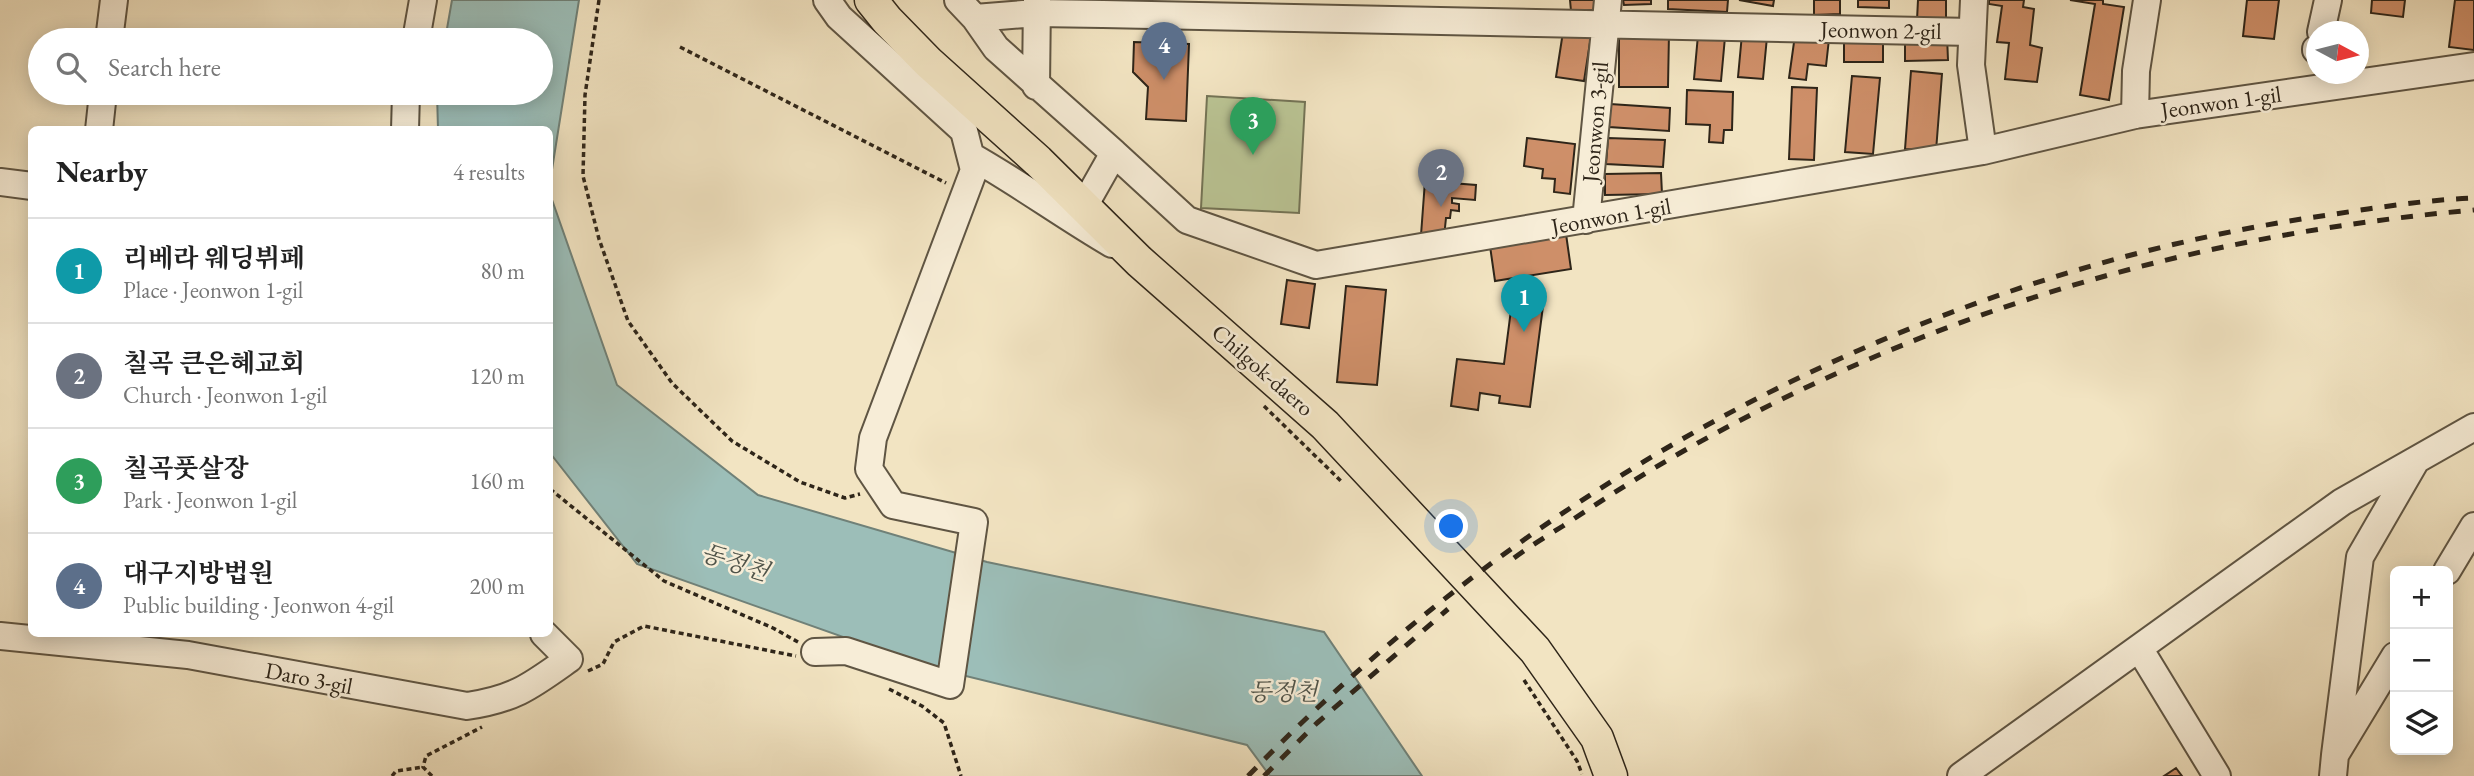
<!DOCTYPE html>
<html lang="en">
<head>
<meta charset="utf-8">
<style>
	:root { --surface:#fff; --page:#f2f2f2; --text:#222; --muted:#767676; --line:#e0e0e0; --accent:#8f2418 }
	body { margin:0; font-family:"EB Garamond","Noto Serif KR",serif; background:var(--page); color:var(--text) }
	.controls { position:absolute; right:21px; bottom:21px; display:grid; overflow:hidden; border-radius:10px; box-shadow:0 4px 18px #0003 }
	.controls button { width:63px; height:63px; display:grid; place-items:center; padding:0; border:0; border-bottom:2px solid var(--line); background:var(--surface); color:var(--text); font:35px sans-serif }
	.compass { position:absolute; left:2306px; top:21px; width:63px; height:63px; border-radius:50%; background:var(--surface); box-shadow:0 4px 18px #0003; rotate:97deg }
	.you { position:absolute; left:1452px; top:527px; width:24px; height:24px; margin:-18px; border:5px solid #fff; border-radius:50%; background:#1a73e8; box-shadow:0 0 0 10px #1a73e833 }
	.badge { display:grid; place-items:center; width:46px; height:46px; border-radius:50%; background:var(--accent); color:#fff; font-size:23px; font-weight:700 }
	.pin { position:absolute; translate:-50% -58px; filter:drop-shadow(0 2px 4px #0008) }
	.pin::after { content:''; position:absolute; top:37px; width:24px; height:21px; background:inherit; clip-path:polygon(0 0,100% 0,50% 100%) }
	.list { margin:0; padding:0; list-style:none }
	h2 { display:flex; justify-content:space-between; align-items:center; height:91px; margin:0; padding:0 28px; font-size:30px }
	h2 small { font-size:23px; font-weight:400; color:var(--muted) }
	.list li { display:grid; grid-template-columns:46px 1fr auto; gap:21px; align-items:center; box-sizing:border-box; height:105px; padding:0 28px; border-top:2px solid var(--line) }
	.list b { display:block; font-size:26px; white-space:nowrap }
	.list p { margin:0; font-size:23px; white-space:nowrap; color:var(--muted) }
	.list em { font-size:23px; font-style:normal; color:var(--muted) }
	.icon { flex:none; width:38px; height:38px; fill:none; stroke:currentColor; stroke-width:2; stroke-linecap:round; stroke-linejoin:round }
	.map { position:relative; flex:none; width:2474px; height:776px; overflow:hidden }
	.search { position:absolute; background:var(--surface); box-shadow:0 4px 18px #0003; left:28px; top:28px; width:525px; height:77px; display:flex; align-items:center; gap:18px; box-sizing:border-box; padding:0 24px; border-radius:38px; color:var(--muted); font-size:26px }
	.panel { position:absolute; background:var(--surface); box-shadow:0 4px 18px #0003; left:28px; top:126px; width:525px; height:511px; border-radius:10px }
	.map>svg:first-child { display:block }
	.green { fill:#bac494; stroke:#747456; stroke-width:2 }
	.water { fill:#9cbeb8; stroke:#708178; stroke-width:2 }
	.building { fill:#ce8f69; stroke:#2e2519; stroke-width:2 }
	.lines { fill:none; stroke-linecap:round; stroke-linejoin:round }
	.minor-casing { stroke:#5f5543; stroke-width:30 }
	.major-casing { stroke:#2e2519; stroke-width:35 }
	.path { stroke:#2e2519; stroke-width:3.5; stroke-dasharray:5 3.5; stroke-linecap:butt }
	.minor { stroke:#f7edd7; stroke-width:26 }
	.major { stroke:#f2e4c2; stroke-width:32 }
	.rail { stroke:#2e2519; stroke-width:5; stroke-dasharray:12 12; stroke-linecap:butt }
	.labels { text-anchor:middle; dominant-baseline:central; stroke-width:5; stroke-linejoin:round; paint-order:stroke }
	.street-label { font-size:23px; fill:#2e2519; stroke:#f7edd7 }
	.water-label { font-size:24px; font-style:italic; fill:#4f5349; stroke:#f7edd7 }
</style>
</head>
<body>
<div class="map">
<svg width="2474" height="776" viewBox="0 0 2474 776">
	<rect width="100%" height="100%" fill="#f2e4c2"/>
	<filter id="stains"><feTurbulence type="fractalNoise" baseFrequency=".00286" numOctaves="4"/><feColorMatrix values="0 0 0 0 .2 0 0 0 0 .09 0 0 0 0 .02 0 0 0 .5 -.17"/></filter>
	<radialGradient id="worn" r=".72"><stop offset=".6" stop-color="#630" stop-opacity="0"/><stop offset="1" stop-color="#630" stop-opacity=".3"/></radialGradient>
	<path class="green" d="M1207,96L1305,102L1299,213L1201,208Z"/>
	<path class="water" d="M452,0H579L550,182V130L438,129L437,93H541V40H445Z
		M550,194L617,385L758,495L987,562L1324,632L1422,776H1270L1247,745L925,666L637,564L550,453Z"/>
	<path class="building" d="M1570,0H1596V10L1571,11Z
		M1623,0H1651V4L1624,5Z
		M1668,0H1728L1727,12L1668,9Z
		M1739,0H1774L1773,6Z
		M1814,0H1840V14L1814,15Z
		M1858,0H1889V8L1858,7Z
		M1918,0H1946V20H1917Z
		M1989,0H2024L2023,7L2034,9L2030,45L2042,48L2037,82L2005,79L2009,43L1997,42L2002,6L1989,4Z
		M2070,0H2103V4L2124,7L2109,100L2080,95L2095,4Z
		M2247,0H2279L2274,39L2243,36Z
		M2372,0H2405L2403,17L2371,13Z
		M2455,0H2474V50L2449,47Z
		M1563,32L1591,36L1584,81L1556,77Z
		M1619,33H1669L1668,87H1619Z
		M1742,34L1767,37L1763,79L1738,77Z
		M1698,35L1725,37L1721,81L1694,79Z
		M1795,35L1829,39L1826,66L1808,64L1806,80L1789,78Z
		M1947,36L1948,60L1905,61V37Z
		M1844,39L1883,40V62H1844Z
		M1134,42L1189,44L1186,121L1146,119L1148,87L1133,72Z
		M1911,71L1942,74L1936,151L1905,149Z
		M1852,76L1880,78L1873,154L1845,152Z
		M1792,87L1817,88L1814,160L1789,159Z
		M1687,90L1733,92L1732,130H1724L1723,143L1709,142L1710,125L1686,124Z
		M1610,104L1670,108L1669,131L1609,127Z
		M1527,138L1575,144L1570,194L1554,192L1555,179L1542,178L1543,169L1524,166Z
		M1608,138L1665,140L1663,167L1606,164Z
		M1661,173L1662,194L1605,195V174Z
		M1425,181L1476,185L1475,200L1452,198V203L1459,204V211L1451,210L1450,218H1446L1444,237L1421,235Z
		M1566,234L1571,269L1495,281L1490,246Z
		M1287,280L1315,284L1309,328L1281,324Z
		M1346,286L1386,290L1377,385L1337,382Z
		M1512,302L1543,306L1530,407L1499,403L1500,396L1480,393L1478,410L1451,406L1457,359L1504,364Z
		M2176,768L2182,776H2164Z"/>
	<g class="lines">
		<defs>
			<path id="minor" d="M958,0L975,18L996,48L1114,153L1084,206
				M1974,0L1971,65L1983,151
				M975,18L1036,13L1103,14L1972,32
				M2321,32L2328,0
				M109,40L114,0
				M416,40L423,0
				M2316,50V49
				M1036,86L1037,0
				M2135,115L2136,71L2147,0
				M99,130L103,93
				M405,130L406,93
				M1114,153L1187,220L1316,265L1983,151L2135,115L2474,66
				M971,156C1019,183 1064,216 1112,244
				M0,182L32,186
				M1586,220L1608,0
				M2447,571L2474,526
				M0,636L188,655L467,706C515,699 531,686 569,659L544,634
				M2139,648L2217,776
				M815,652L846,651L950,685L974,522L893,505L869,469L873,438L974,170L964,131L839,17L827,0
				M2335,755L2360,557L2415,462
				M1961,776L2342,502L2474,427
				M2333,776L2335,755L2395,656"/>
			<path id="major" d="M871,0L887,20L928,62L1038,161L1139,261L1325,425L1535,650L1597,738L1611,776"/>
		</defs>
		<use href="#minor" class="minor-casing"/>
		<use href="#major" class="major-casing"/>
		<path class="path" d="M599,0L585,95L583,176L599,239L628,321L672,383L732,441L800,482L845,498L860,494
			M680,47L946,183
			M1264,406L1341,481
			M550,489L664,581L773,628L798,642
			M588,671L603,664L614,642L644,626L796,656
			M1524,680L1577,761L1582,774
			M889,689L922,706L944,723L961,776
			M392,776L396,771L423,767
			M432,776L423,767L426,756L482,727"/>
		<use href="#minor" class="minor"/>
		<use href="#major" class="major"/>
		<path class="rail" d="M1514,558C1530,546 1547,536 1563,526C1602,500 1640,476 1680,453C1929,312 2190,235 2474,210
			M1248,776C1531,484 1905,281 2308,218C2363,210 2419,200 2474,198
			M1264,776L1317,723L1448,609"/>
	</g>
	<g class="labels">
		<g class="street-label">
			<text transform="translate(1881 30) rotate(1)">Jeonwon 2-gil</text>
			<text transform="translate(2221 102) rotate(-8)">Jeonwon 1-gil</text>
			<text transform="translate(1595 122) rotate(-85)">Jeonwon 3-gil</text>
			<text transform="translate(1611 216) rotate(-10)">Jeonwon 1-gil</text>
			<text transform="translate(1263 370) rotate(41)">Chilgok-daero</text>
			<text transform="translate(309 678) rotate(11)">Daro 3-gil</text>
		</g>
		<g class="water-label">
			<text transform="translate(735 562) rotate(18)">동정천</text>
			<text x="1283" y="691">동정천</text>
		</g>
	</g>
	<rect width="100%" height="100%" filter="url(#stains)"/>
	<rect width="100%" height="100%" fill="url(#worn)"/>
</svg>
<div class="controls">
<button>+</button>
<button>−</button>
<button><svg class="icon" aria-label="layers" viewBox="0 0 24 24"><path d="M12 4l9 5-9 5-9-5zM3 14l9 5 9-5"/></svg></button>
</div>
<svg class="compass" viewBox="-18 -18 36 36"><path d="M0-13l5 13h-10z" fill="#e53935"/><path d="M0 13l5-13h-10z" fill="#767676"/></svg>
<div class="you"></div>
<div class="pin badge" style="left:1524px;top:332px;background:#0f9aa8">1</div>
<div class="pin badge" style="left:1441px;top:207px;background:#6b7280">2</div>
<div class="pin badge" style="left:1253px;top:155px;background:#2e9e5b">3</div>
<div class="pin badge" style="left:1164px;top:80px;background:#5c6f8a">4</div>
<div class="search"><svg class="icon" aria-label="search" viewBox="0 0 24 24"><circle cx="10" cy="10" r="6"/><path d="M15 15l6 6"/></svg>Search here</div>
<section class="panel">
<h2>Nearby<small>4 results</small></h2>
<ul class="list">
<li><span class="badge" style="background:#0f9aa8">1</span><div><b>리베라 웨딩뷔페</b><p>Place · Jeonwon 1-gil</p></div><em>80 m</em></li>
<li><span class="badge" style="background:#6b7280">2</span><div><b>칠곡 큰은혜교회</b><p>Church · Jeonwon 1-gil</p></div><em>120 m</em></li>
<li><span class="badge" style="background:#2e9e5b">3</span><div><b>칠곡풋살장</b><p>Park · Jeonwon 1-gil</p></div><em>160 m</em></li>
<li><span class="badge" style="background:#5c6f8a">4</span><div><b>대구지방법원</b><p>Public building · Jeonwon 4-gil</p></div><em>200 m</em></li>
</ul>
</section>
</div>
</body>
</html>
